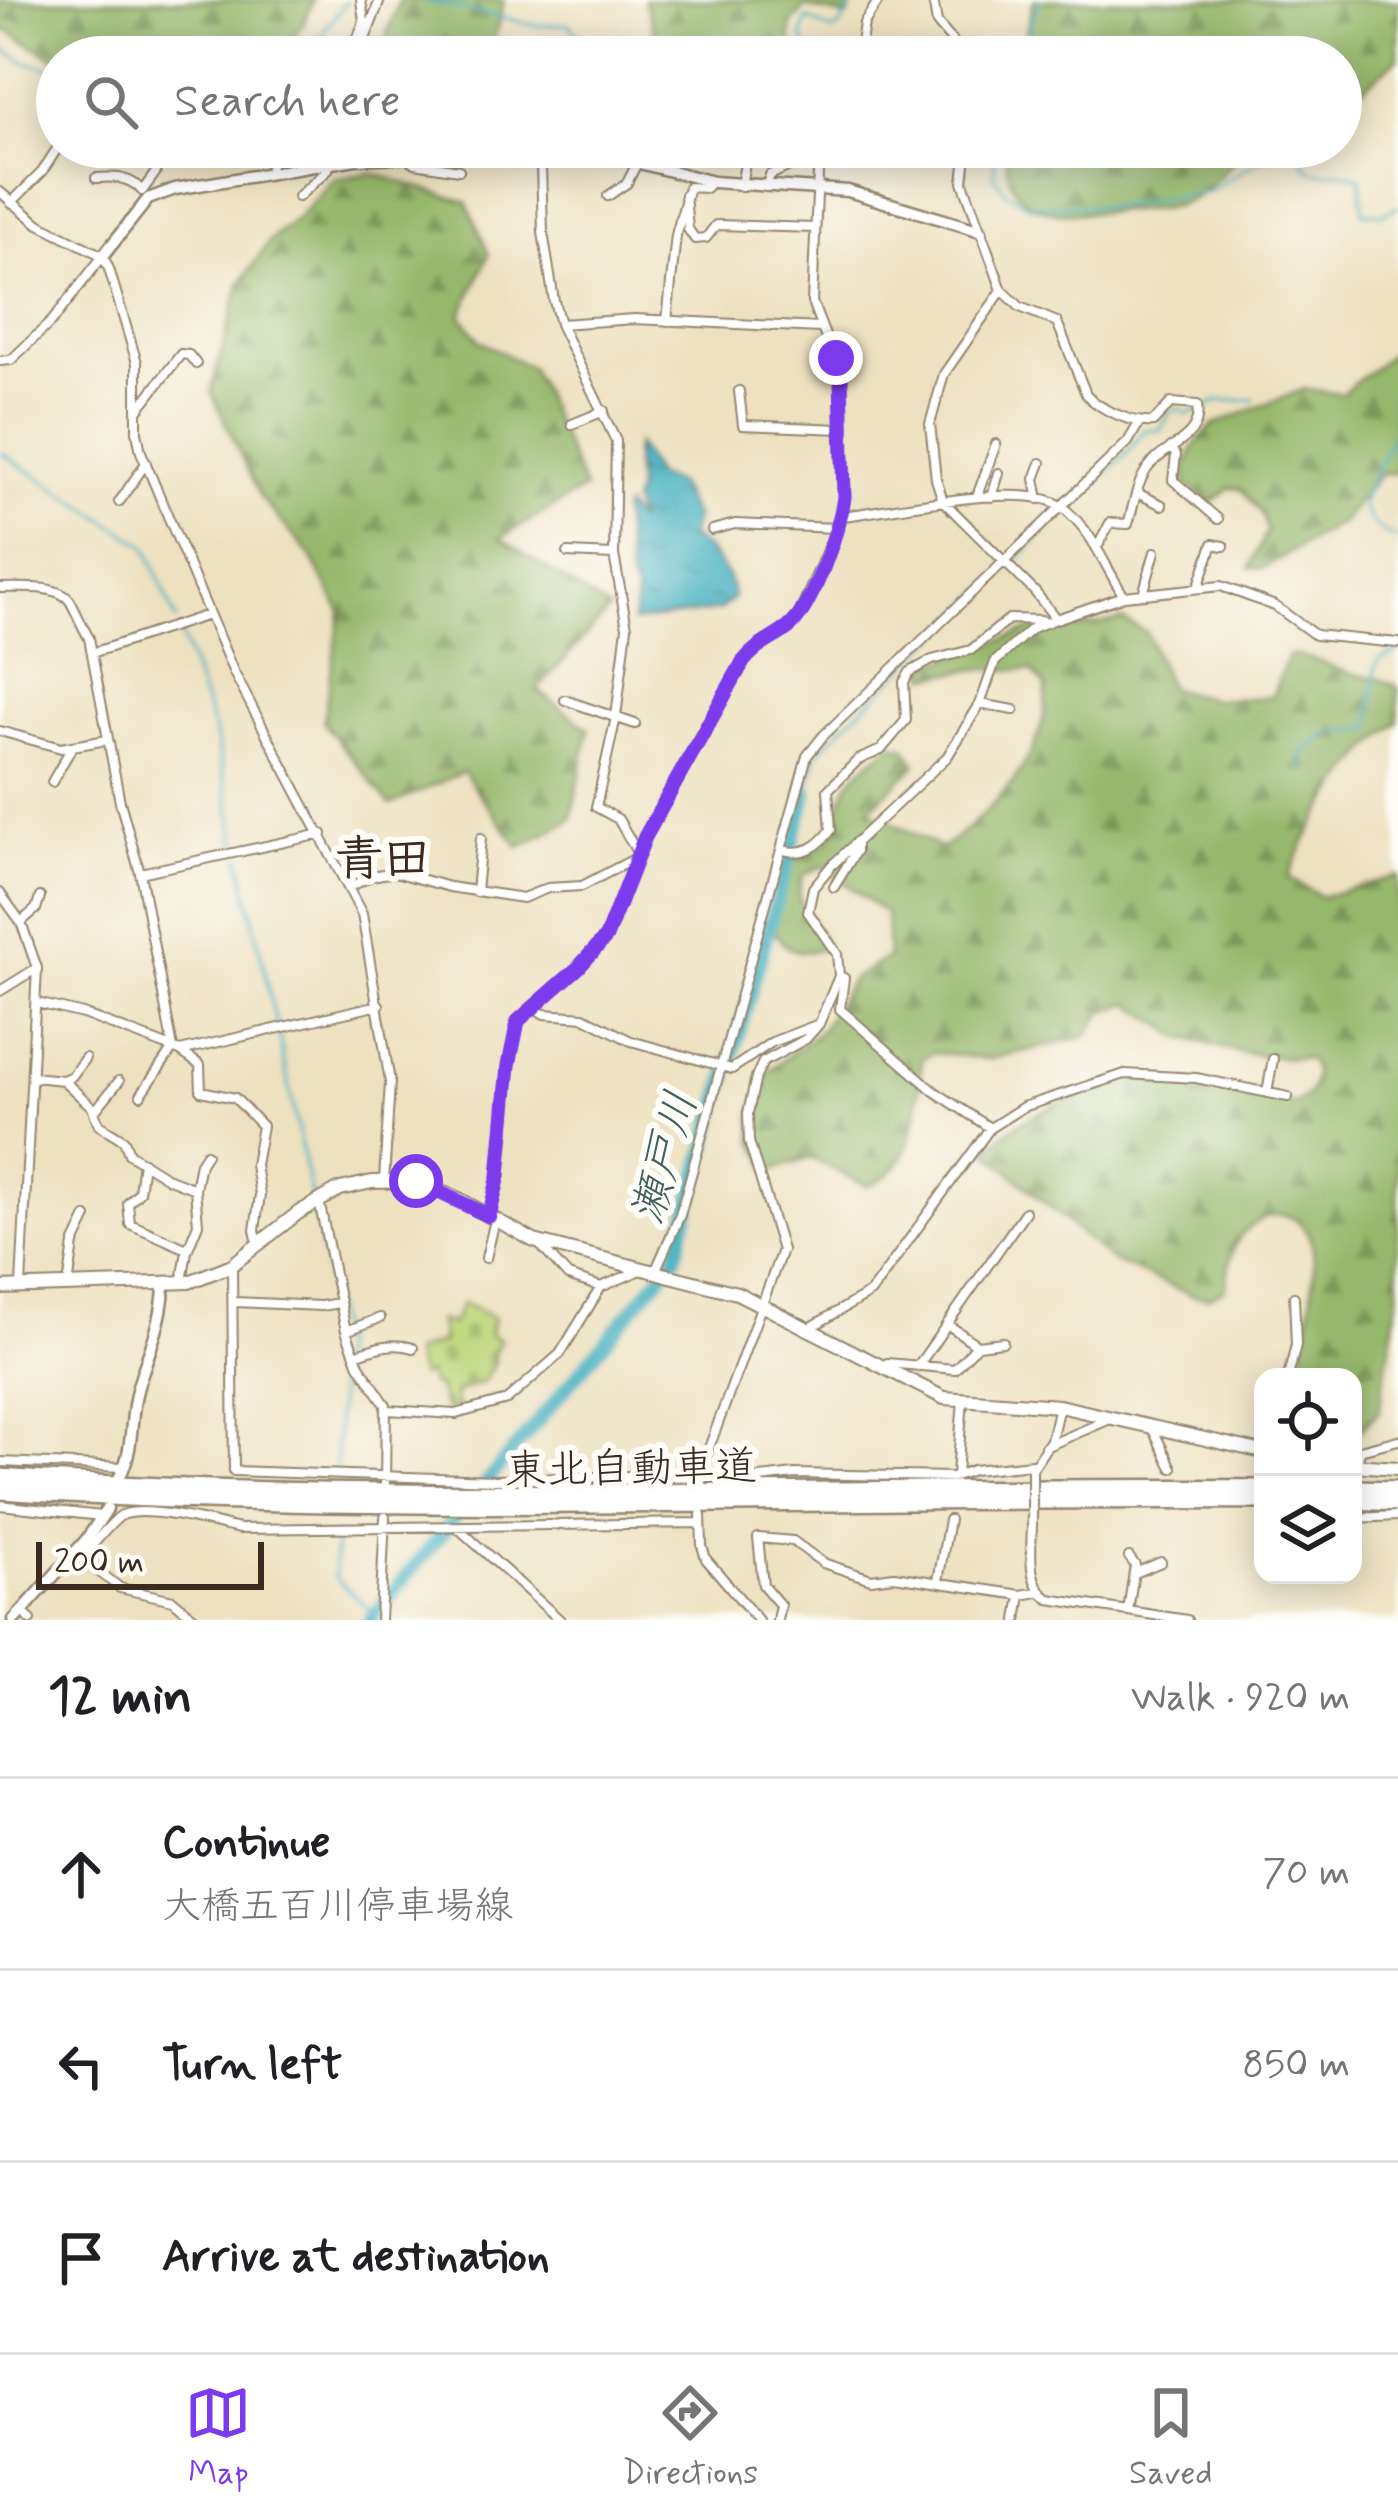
<!DOCTYPE html>
<html lang="en">
<head>
<meta charset="utf-8">
<style>
	:root { --surface:#fff; --page:#f2f2f2; --text:#202124; --muted:#757577; --line:#e0e0e0; --accent:#7c3aed }
	body { margin:0; font-family:Mynerve,"Klee One",sans-serif; background:var(--page); color:var(--text) }
	.controls { position:absolute; right:36px; bottom:36px; display:grid; overflow:hidden; border-radius:24px; box-shadow:0 6px 30px #0003 }
	.controls button { width:108px; height:108px; display:grid; place-items:center; padding:0; border:0; border-bottom:3px solid var(--line); background:var(--surface); color:var(--text); font:60px sans-serif }
	.scale { position:absolute; left:36px; bottom:30px; width:228px; box-sizing:border-box; padding-left:12px; border:6px solid #3b2a1e; border-top:0; font-size:33px; line-height:42px; white-space:nowrap; color:#3b2a1e; -webkit-text-stroke:9px #fdfcf7; paint-order:stroke }
	.stop { position:absolute; width:36px; height:36px; margin:-27px; border:9px solid #7c3aed; border-radius:50%; background:#fff }
	.stop.end { background:#7c3aed; border-color:#fff; box-shadow:0 3px 12px #0008 }
	.list { margin:0; padding:0; list-style:none }
	h2 { display:flex; justify-content:space-between; align-items:center; height:156px; margin:0; padding:0 48px; font-size:51px }
	h2 small { font-size:39px; font-weight:400; color:var(--muted) }
	.list li { display:grid; grid-template-columns:78px 1fr auto; gap:36px; align-items:center; box-sizing:border-box; height:192px; padding:0 48px; border-top:3px solid var(--line) }
	.list b { display:block; font-size:45px; white-space:nowrap }
	.list p { margin:0; font-size:39px; white-space:nowrap; color:var(--muted) }
	.list em { font-size:39px; font-style:normal; color:var(--muted) }
	.icon { flex:none; width:66px; height:66px; fill:none; stroke:currentColor; stroke-width:2; stroke-linecap:round; stroke-linejoin:round }
	.map { position:relative; flex:none; width:1398px; height:1620px; overflow:hidden }
	.search { position:absolute; background:var(--surface); box-shadow:0 6px 30px #0003; left:36px; right:36px; top:36px; height:132px; display:flex; align-items:center; gap:30px; box-sizing:border-box; padding:0 42px; border-radius:66px; color:var(--muted); font-size:45px }
	.sheet { height:732px; background:var(--surface) }
	nav { display:flex; justify-content:space-around; align-items:center; box-sizing:border-box; height:168px; border-top:3px solid var(--line); background:var(--surface); font-size:33px; color:var(--muted) }
	nav a { display:grid; justify-items:center; gap:6px }
	nav .on { color:var(--accent) }
	.map>svg:first-child { display:block }
	.forest { fill:url(#forest-firs); stroke:#687145; stroke-width:3 }
	.cemetery { fill:url(#cemetery-stones); stroke:#7c804d; stroke-width:3 }
	.water { fill:url(#water-ripples); stroke:#3e6c6e; stroke-width:3 }
	.lines { fill:none; stroke-linecap:round; stroke-linejoin:round }
	.stream { stroke:#40aebe; stroke-width:3 }
	.river { stroke:#40aebe; stroke-width:14 }
	.minor-casing { stroke:#94866f; stroke-width:12 }
	.tertiary-casing { stroke:#94866f; stroke-width:15 }
	.secondary-casing { stroke:#94866f; stroke-width:16 }
	.motorway-casing { stroke:#94866f; stroke-width:20 }
	.minor { stroke:#fff; stroke-width:8 }
	.tertiary { stroke:#fff; stroke-width:10 }
	.secondary { stroke:#fff; stroke-width:12 }
	.motorway { stroke:#fff; stroke-width:15 }
	.minor-bridge-casing { stroke:#94866f; stroke-width:12; stroke-linecap:butt }
	.minor-bridge { stroke:#fff; stroke-width:8 }
	.route { stroke:#7c3aed; stroke-width:15 }
	.labels { text-anchor:middle; dominant-baseline:central; stroke-width:12; stroke-linejoin:round; paint-order:stroke }
	.street-label { font-size:42px; fill:#3b2a1e; stroke:#fdfcf7 }
	.water-label { font-size:45px; font-style:italic; fill:#3d5f5e; stroke:#fdfcf7 }
	.quarter-label { font-size:48px; font-weight:bold; fill:#3b2a1e; stroke:#fdfcf7 }
</style>
</head>
<body>
<div class="map">
<svg width="1398" height="1620" viewBox="0 0 1398 1620">
	<defs>
		<pattern id="forest-firs" width="22" height="20" patternUnits="userSpaceOnUse" patternTransform="scale(3)"><rect width="22" height="20" fill="#96b86c"/><path d="M5 1l3.5 6h-7zM16 11l3.5 6h-7z" fill="#7c9658"/></pattern>
		<pattern id="cemetery-stones" width="16" height="16" patternUnits="userSpaceOnUse" patternTransform="scale(3)"><rect width="16" height="16" fill="#bdd77c"/><path d="M2 7V4a2 2 0 0 1 4 0v3zM10 15v-3a2 2 0 0 1 4 0v3z" fill="#a3b96b"/></pattern>
		<pattern id="water-ripples" width="26" height="14" patternUnits="userSpaceOnUse" patternTransform="scale(3)"><rect width="26" height="14" fill="#40aebe"/><path d="M2 4q2-2 4 0t4 0M15 11q2-2 4 0t4 0" fill="none" stroke="#378e9a"/></pattern>
	</defs>
	<rect width="100%" height="100%" fill="#fdfcf7"/>
	<filter id="ink" filterUnits="userSpaceOnUse"><feTurbulence type="fractalNoise" baseFrequency=".00833" numOctaves="2"/><feDisplacementMap in="SourceGraphic" scale="24" xChannelSelector="R" yChannelSelector="G"/><feConvolveMatrix kernelMatrix="1 2 1 2 8 2 1 2 1" color-interpolation-filters="sRGB"/></filter>
	<filter id="wash" filterUnits="userSpaceOnUse"><feTurbulence type="fractalNoise" baseFrequency=".004" numOctaves="4" result="noise"/><feDisplacementMap in="SourceGraphic" scale="48" xChannelSelector="R" yChannelSelector="G"/><feGaussianBlur stdDeviation="2.7" result="paint"/><feColorMatrix in="noise" values="0 0 0 0 0 0 0 0 0 0 0 0 0 0 0 0 0 1.4 0 .05"/><feComposite in="paint" operator="in"/></filter>
	<g filter="url(#wash)">
		<rect width="100%" height="100%" fill="#ede1c0"/>
		<path class="forest" d="M0,0H313L304,22L279,57L57,59L0,27Z
			M400,0H504L490,57H387V32Z
			M644,0H853L848,17L805,7L791,24L790,57H663Z
			M1034,0H1398V58L1360,91L1341,92V57H1020Z
			M1006,147H1245C1231,164 1211,188 1192,199C1172,211 1141,210 1119,211C1063,215 1004,222 1006,147Z
			M372,173L467,202L489,255L461,315L480,341L531,368L584,489L500,538L609,610L537,690L589,729L571,820L519,847L463,772L390,805L323,722L341,612L311,556L260,497L211,391L240,284L270,241L299,217L334,179Z
			M1398,348V472L1379,475L1343,521L1262,569L1250,567L1267,531L1261,513L1241,489L1230,488L1211,503L1186,484L1185,466L1196,443L1213,425L1305,389L1342,394Z
			M1123,620L1146,632L1169,688L1215,700L1272,697L1288,656C1322,657 1325,667 1353,674C1370,678 1383,677 1398,688V723C1354,756 1309,826 1288,878L1321,897L1398,876V1299L1379,1412L1353,1437V1377H1300C1304,1346 1319,1272 1312,1245C1301,1202 1256,1209 1236,1243C1229,1254 1228,1275 1225,1289L1208,1297L1194,1296L1109,1259L987,1151C1007,1128 1028,1117 1056,1105C1079,1095 1102,1083 1127,1081C1181,1076 1241,1096 1294,1104C1313,1097 1321,1075 1308,1059L1248,1054L1180,1037L1130,1003L1103,1012L1086,1037L990,1059L933,1053L922,1059C918,1094 918,1143 892,1171C887,1177 875,1182 867,1186L811,1158L769,1171L754,1141L752,1115L765,1074L821,1030L852,979L888,957L886,914L823,866L803,875C791,907 812,919 825,944L819,950C796,954 784,950 773,929L794,858C847,844 828,824 848,785C857,768 879,758 892,744L905,747L916,764L869,810L942,849C995,808 1048,758 1046,687L1032,670L977,669L928,676L925,666L1034,629L1066,630Z"/>
		<path class="cemetery" d="M462,1303L494,1318L489,1334L500,1340L493,1356L495,1361L483,1382L454,1393L457,1407L445,1410L438,1386L431,1385L428,1374L420,1376L413,1353L442,1342L439,1320L452,1325Z"/>
		<path class="water" d="M636,444L657,477C691,483 679,498 695,517L690,538C709,545 733,578 733,598L720,610L633,622L636,595L629,575L622,513L624,507L638,522L632,502C642,487 630,463 636,444Z"/>
		<g class="lines">
			<path class="stream" d="M421,0L539,26L569,24L580,37L584,57
				M0,47L25,62L57,70
				M305,57L347,0
				M810,57L802,36L807,18L832,31L840,27L855,0
				M1029,57L1030,26L1040,0
				M995,147L994,175L1007,193L1028,205L1113,207L1208,192L1280,147
				M1300,147C1306,192 1333,160 1361,179L1363,212L1383,214L1398,207
				M1398,383L1392,401L1395,431L1362,501C1364,519 1381,534 1398,538
				M0,452L146,546L176,620
				M179,630L214,729L238,848
				M1301,768L1302,754L1330,732L1371,729L1376,666L1380,659L1398,652
				M807,792L817,754L822,747L1124,456L1145,430H1161L1168,414L1177,408L1187,414L1219,401L1254,400
				M240,857L276,1024
				M278,1032L312,1201
				M314,1211L339,1339L336,1469
				M335,1534V1578L375,1614"/>
			<path class="river" d="M484,1485L675,1259L807,792
				M370,1620L454,1519"/>
		</g>
	</g>
	<g filter="url(#ink)">
		<g class="lines">
			<defs>
				<path id="minor" d="M933,0L937,23L966,57
					M351,57L364,21L361,0
					M358,57L380,0
					M564,57L566,40
					M859,57L864,23L879,0
					M967,147L963,182L1002,290L944,374L930,424L936,479L943,501L1035,592L1056,619L1124,596
					M516,152V157L535,160L541,166L543,232L554,301L560,324L616,441L614,555L627,627L616,717L596,807L618,819L637,852
					M403,157L415,163L459,170
					M270,173L271,147
					M96,178C114,177 130,176 142,191
					M741,186L745,163L754,157
					M766,187L770,175L818,153
					M143,190L156,172
					M0,192L39,224L103,256L109,269L137,363V432L141,452L234,673L362,914L390,1082L384,1181
					M685,195L688,229L695,239L706,238L716,225L815,228
					M608,196L627,183L637,163
					M298,197L328,170L331,147
					M11,203L42,172L58,147
					M1002,290L1020,307L1057,322L1086,394C1099,410 1134,424 1153,422L1171,403L1197,405C1203,442 1164,444 1147,469C1136,485 1134,505 1128,524L1110,523L1099,544
					M667,321L676,235L689,187L706,188L711,182
					M560,324L635,319L820,328
					M0,361L11,360L53,320L103,256
					M739,391L743,425L842,429
					M137,411L181,354L189,355L196,364
					M572,424L604,411
					M1171,447L1176,455L1173,480L1218,519
					M1137,493L1162,505
					M977,496L996,444
					M992,497L999,473
					M1039,499L1035,479L1041,463
					M119,502L146,463
					M842,516C889,511 1024,480 1061,506C1093,530 1103,564 1124,596L1221,586L1275,606L1315,635L1398,643
					M712,530L735,524L836,528
					M568,553L614,555
					M0,588C18,588 58,584 70,601C75,609 82,627 89,638L120,802L140,873L173,1048L141,1095
					M1198,588L1213,544L1224,546
					M1143,594L1155,552
					M92,653L208,615
					M565,700L635,724
					M980,704L1014,710
					M0,731L61,748L107,740
					M52,782L72,747
					M783,850C805,856 819,846 831,830L828,790L858,760L881,750L906,720L904,682L910,672L932,660L971,650L1009,619L1041,620
					M140,873L322,834
					M350,887L371,876L395,872L449,887L523,898L548,888L582,886L634,859
					M834,887L856,851V842
					M476,892L481,838
					M0,893L21,922L37,968L21,1286
					M21,922L36,909L40,897
					M0,991L37,968
					M37,1003L83,1014L180,1051L379,1005
					M533,1007L544,1014L584,1017L631,1041L732,1069L772,1042L819,1024L839,976
					M180,1051L200,1065L201,1091L235,1098L262,1126L255,1165L260,1195L255,1230L258,1243
					M33,1077L63,1080L92,1107L99,1125L124,1140L129,1154L169,1179L195,1189L198,1224L187,1251L182,1282
					M63,1080L72,1076L85,1058
					M1267,1093L1273,1059
					M94,1112L119,1081
					M990,1128L1023,1107L1125,1074L1196,1078L1288,1097
					M143,1162L139,1192L128,1203L130,1224L187,1249
					M195,1189L200,1163L206,1154
					M319,1201L346,1331L359,1365L386,1405L385,1484
					M489,1217L499,1176L509,1065L518,1021L578,968L606,936L645,837L743,662C759,641 785,635 799,615L842,516L844,497L841,377L812,302L819,152L826,147
					M540,1245L568,1276L601,1287
					M486,1258L495,1220
					M232,1266L234,1471L494,1480L699,1474L742,1480L795,1474L952,1477L973,1470L1032,1464
					M655,1272L680,1215L807,756L823,736L1128,442L1139,423
					M68,1286L74,1244L87,1217
					M234,1302L321,1306L339,1303
					M947,1324L977,1345
					M808,1329L871,1292L990,1128L934,1091L840,1009L844,978L839,976L837,954L808,912L813,888L831,866L947,757L980,704L995,662L1032,628L1056,619
					M346,1331L380,1318
					M355,1355C375,1348 393,1341 413,1348
					M918,1366L1025,1212
					M881,1367L887,1363L955,1369L977,1345L1003,1342
					M1288,1377L1296,1345L1294,1297
					M387,1410L456,1414L507,1400L560,1354L601,1287L643,1269
					M1152,1428L1172,1468
					M1045,1447L1110,1419
					M0,1462L124,1467
					M1357,1465L1360,1450L1398,1440
					M1032,1469L1051,1440L1059,1406
					M957,1474L963,1400
					M701,1484L702,1467L782,1250L749,1142L748,1113L756,1077L763,1062L806,1039L819,1024
					M0,1505L101,1516
					M701,1515L702,1546L706,1559L758,1620
					M1353,1518L1398,1516
					M1032,1522C1032,1548 1025,1583 1049,1599L1187,1620
					M457,1527L560,1620
					M80,1557L120,1588L173,1600L197,1620
					M81,1558C90,1549 113,1519 122,1515C147,1505 213,1523 239,1529L701,1523
					M1135,1573L1161,1562
					M938,1581L949,1520
					M1128,1611L1135,1565L1129,1557
					M22,1612L31,1620
					M380,1620L385,1517
					M777,1620L780,1605L763,1585L758,1538L793,1541L823,1563L871,1579L894,1576L1021,1595
					M1017,1620L1021,1595L1038,1592"/>
				<path id="tertiary" d="M103,256L148,199L175,189L356,159L567,150L624,159L713,182L848,191L981,231
					M120,1476C135,1447 129,1419 137,1390C147,1354 163,1324 164,1285
					M14,1620L87,1539L107,1509"/>
				<path id="secondary" d="M0,1288L189,1282L232,1265L298,1213L340,1189L372,1182L416,1181L459,1199L534,1241L737,1293L944,1398L1059,1406L1263,1452
					M1353,1465L1398,1468"/>
				<path id="motorway" d="M0,1477C421,1507 841,1484 1263,1488
					M1353,1488L1398,1489
					M0,1491C421,1519 841,1497 1263,1501
					M1353,1501L1398,1503"/>
			</defs>
			<use href="#minor" class="minor-casing"/>
			<use href="#tertiary" class="tertiary-casing"/>
			<use href="#secondary" class="secondary-casing"/>
			<use href="#motorway" class="motorway-casing"/>
			<use href="#minor" class="minor"/>
			<use href="#tertiary" class="tertiary"/>
			<use href="#secondary" class="secondary"/>
			<use href="#motorway" class="motorway"/>
			<defs>
				<path id="minor-bridge" d="M1032,1522V1471"/>
			</defs>
			<use href="#minor-bridge" class="minor-bridge-casing"/>
			<use href="#minor-bridge" class="minor-bridge"/>
		</g>
	</g>
	<g class="lines" filter="url(#ink)">
		<path class="route" d="M416,1181L489,1216L499,1176L509,1065L518,1021L578,968L606,937L645,837L743,662C757,644 771,641 788,628C811,611 841,525 844,497L841,377L836,358"/>
	</g>
	<g class="labels">
		<g class="street-label">
			<text transform="translate(631 1470) rotate(-1)">東北自動車道</text>
		</g>
		<g class="water-label">
			<text transform="translate(666 1158) rotate(-74)">瀬戸川</text>
		</g>
		<g class="quarter-label">
			<text x="383" y="860">青田</text>
		</g>
	</g>
</svg>
<div class="controls">
<button><svg class="icon" aria-label="locate" viewBox="0 0 24 24"><circle cx="12" cy="12" r="6"/><path d="M12 2v4M12 18v4M2 12h4M18 12h4"/></svg></button>
<button><svg class="icon" aria-label="layers" viewBox="0 0 24 24"><path d="M12 4l9 5-9 5-9-5zM3 14l9 5 9-5"/></svg></button>
</div>
<div class="scale">200 m</div>
<div class="stop" style="left:416px;top:1181px"></div>
<div class="stop end" style="left:836px;top:358px"></div>
<div class="search"><svg class="icon" aria-label="search" viewBox="0 0 24 24"><circle cx="10" cy="10" r="6"/><path d="M15 15l6 6"/></svg>Search here</div>
</div>
<section class="sheet">
<h2>12 min<small>Walk · 920 m</small></h2>
<ul class="list">
<li><svg class="icon" aria-label="ahead" viewBox="0 0 24 24"><path d="M12 20V5M6 11l6-6 6 6"/></svg><div><b>Continue</b><p>大橋五百川停車場線</p></div><em>70 m</em></li>
<li><svg class="icon" aria-label="left" viewBox="0 0 24 24"><path d="M17 20v-9H6M10 6l-5 5 5 5"/></svg><div><b>Turn left</b></div><em>850 m</em></li>
<li><svg class="icon" aria-label="arrive" viewBox="0 0 24 24"><path d="M6 21V4h12l-3 4 3 4H6"/></svg><div><b>Arrive at destination</b></div></li>
</ul>
</section>
<nav>
<a class="on"><svg class="icon" aria-label="map" viewBox="0 0 24 24"><path d="M3 6l6-2 6 2 6-2v14l-6 2-6-2-6 2zM9 4v14M15 6v14"/></svg>Map</a>
<a><svg class="icon" aria-label="directions" viewBox="0 0 24 24"><path d="M12 3l9 9-9 9-9-9zM9 14v-3h6M13 9l2 2-2 2"/></svg>Directions</a>
<a><svg class="icon" aria-label="saved" viewBox="0 0 24 24"><path d="M7 4h10v16l-5-4-5 4z"/></svg>Saved</a>
</nav>
</body>
</html>
